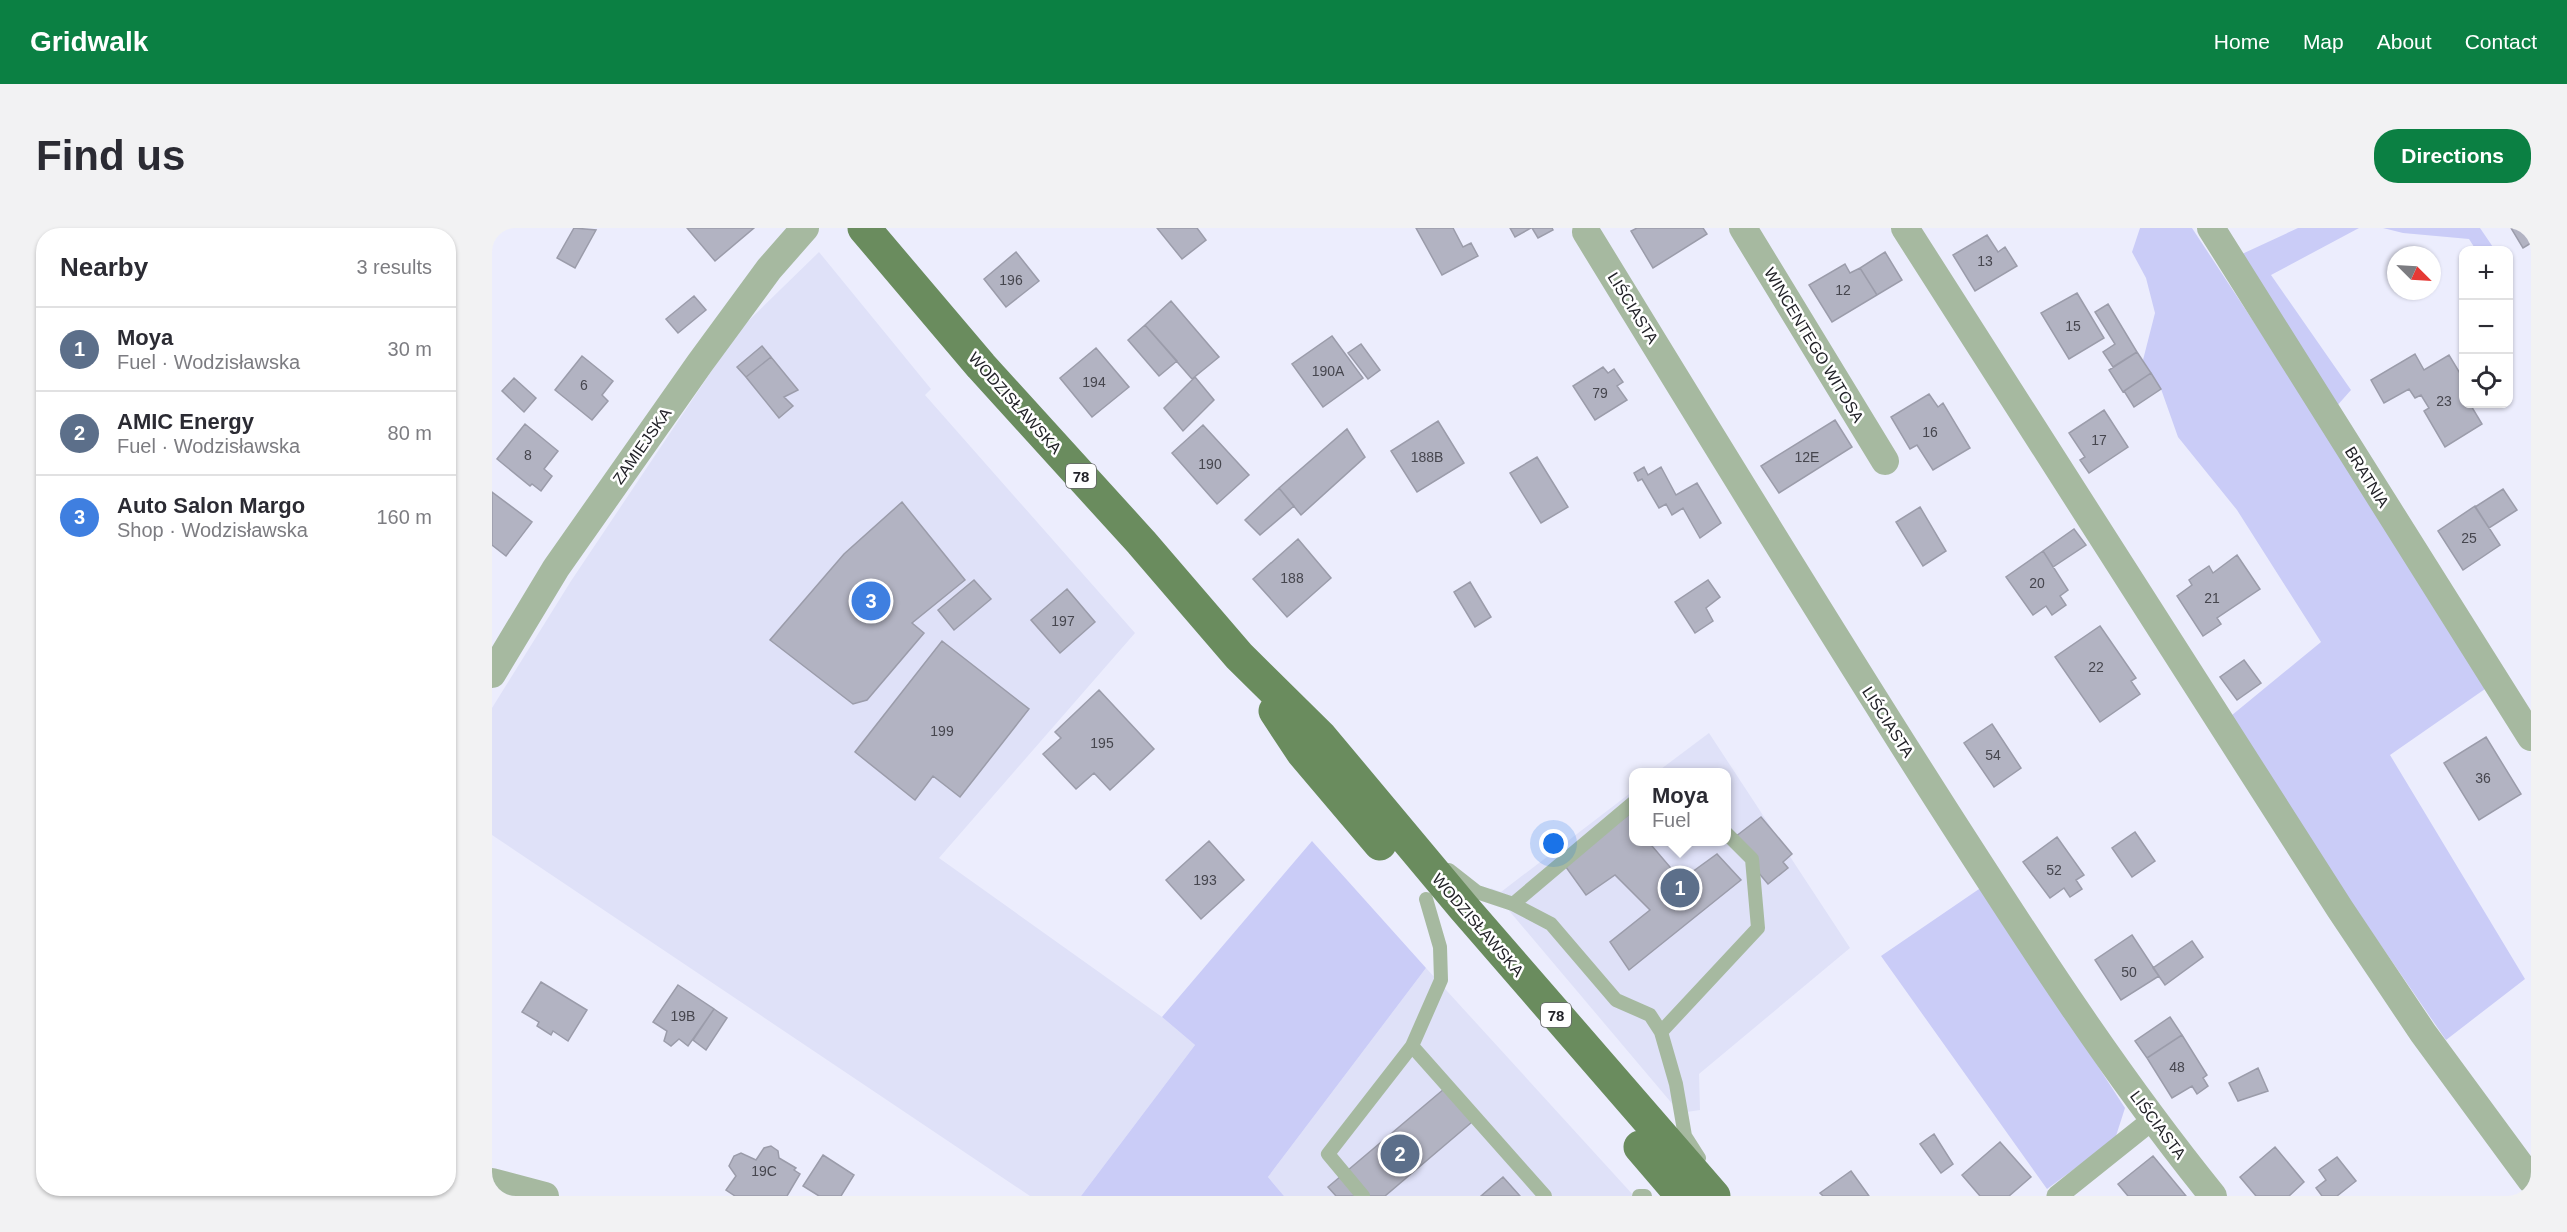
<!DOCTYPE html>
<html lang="en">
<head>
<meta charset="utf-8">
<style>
	:root { --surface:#fff; --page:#f2f2f3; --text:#2b2b33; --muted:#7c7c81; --line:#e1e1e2; --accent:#0b8043 }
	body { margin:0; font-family:Helvetica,sans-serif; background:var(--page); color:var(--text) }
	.controls { position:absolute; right:18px; top:18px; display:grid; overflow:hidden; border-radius:12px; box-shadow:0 2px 4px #0004 }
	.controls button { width:54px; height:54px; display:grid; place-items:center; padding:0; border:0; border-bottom:2px solid var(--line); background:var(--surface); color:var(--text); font:30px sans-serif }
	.compass { position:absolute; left:1895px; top:18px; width:54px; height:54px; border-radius:50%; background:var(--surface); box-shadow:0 2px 4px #0004; rotate:114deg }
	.you { position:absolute; left:1062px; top:616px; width:21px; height:21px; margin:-15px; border:4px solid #fff; border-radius:50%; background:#1a73e8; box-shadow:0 0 0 9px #1a73e833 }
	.badge { display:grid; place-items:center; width:39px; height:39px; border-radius:50%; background:var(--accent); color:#fff; font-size:20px; font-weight:700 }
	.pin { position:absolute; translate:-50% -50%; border:3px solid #fff; box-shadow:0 2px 6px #0006 }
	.popup { position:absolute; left:1137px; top:540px; width:102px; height:78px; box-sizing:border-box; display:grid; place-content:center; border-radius:12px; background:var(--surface); filter:drop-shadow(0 2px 4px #0005); font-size:20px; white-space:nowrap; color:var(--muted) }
	.popup b { font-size:22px; color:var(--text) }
	.popup::after { content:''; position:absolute; left:50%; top:100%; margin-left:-12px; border:12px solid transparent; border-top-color:var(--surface) }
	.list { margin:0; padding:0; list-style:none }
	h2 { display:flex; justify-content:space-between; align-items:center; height:78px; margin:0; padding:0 24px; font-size:26px }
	h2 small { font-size:20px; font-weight:400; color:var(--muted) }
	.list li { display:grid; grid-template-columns:39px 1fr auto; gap:18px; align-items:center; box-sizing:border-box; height:84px; padding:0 24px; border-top:2px solid var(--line) }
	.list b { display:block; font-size:22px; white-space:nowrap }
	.list p { margin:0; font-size:20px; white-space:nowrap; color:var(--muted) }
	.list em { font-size:20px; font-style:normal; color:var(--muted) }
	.icon { flex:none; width:33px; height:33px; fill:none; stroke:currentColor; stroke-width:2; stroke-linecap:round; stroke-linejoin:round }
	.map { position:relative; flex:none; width:2039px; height:968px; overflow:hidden; border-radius:24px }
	header { display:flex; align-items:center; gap:36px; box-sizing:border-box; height:84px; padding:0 30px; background:var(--accent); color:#fff }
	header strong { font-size:28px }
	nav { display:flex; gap:33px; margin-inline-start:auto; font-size:21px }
	.intro { display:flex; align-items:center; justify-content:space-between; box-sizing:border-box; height:144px; padding:0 36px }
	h1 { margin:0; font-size:42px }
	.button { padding:15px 27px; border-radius:24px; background:var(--accent); color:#fff; font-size:21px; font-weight:700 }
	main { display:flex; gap:36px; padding:0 36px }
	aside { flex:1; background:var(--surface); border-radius:24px; box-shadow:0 2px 4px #0004 }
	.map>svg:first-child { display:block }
	.built { fill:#dfe1f8 }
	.green { fill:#caccf7 }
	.building { fill:#b2b3c2; stroke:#9b9caa; stroke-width:1.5 }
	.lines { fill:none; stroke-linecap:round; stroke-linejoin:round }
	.service { stroke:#a6b9a0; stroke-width:14 }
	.pedestrian { stroke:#a6b9a0; stroke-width:21 }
	.minor { stroke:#a6b9a0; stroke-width:28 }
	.primary { stroke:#6a8c5e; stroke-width:33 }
	.labels { text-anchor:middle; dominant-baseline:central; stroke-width:5; stroke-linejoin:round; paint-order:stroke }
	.number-label { font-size:14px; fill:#46464e }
	.shield { fill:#fff; stroke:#646468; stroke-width:1.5 }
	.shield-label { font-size:15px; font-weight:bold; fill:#222228 }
	.street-label { font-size:16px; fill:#222228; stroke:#fff }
</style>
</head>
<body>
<header>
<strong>Gridwalk</strong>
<nav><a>Home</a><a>Map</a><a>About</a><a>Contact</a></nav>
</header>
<div class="intro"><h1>Find us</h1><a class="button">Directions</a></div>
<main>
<aside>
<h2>Nearby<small>3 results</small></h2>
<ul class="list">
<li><span class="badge" style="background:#5c6f8a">1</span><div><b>Moya</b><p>Fuel · Wodzisławska</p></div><em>30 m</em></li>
<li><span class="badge" style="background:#5c6f8a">2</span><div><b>AMIC Energy</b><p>Fuel · Wodzisławska</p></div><em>80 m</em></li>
<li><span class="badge" style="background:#3f7fe0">3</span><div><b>Auto Salon Margo</b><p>Shop · Wodzisławska</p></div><em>160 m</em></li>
</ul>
</aside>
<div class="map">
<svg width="2039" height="968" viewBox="0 0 2039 968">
	<rect width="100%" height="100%" fill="#ecedfd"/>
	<path class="built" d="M327,24L439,161L433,167L643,405L447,630L670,789L703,817L589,968H538L0,607V480L79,353L247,102Z
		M1217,505L1358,720L1207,846L1208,882L1188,885L998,660L1009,664L1141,563L1142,614H1234V544H1165Z
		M934,740L1142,968H792L776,949Z"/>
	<path class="green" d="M1648,0H1700L1840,213L1993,461L1898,527L2033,751L1954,812L1734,492L1829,414L1745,282L1686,209L1669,161L1651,132L1663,85L1654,50L1640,24Z
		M1806,0H1867L1779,47L1859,162L1843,180L1750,26Z
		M1891,0H1988L2003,22H1984L1977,11L1911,5Z
		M820,613L934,740L776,949L792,968H589L703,817L670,789Z
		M1490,659L1633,880L1623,911L1555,961L1389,728Z"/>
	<path class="building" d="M82,0L104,2L83,40L65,30Z
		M195,0H262L223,33Z
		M665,0H705L714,12L690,31Z
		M924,0H961L971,19L979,15L986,28L950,47Z
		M1018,0H1039L1023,9Z
		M1040,0H1060L1061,2L1046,10Z
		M1145,0H1211L1215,6L1161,40L1139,3Z
		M2019,0H2039V15L2031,20Z
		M1495,7L1506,24L1513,19L1525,38L1483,63L1461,27Z
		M524,24L547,53L514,79L492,51Z
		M1393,24L1410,52L1385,67L1368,40Z
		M1353,36L1358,45L1368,40L1385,67L1340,94L1317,57Z
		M1585,65L1612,110L1577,131L1549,85Z
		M202,68L214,82L186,105L174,91Z
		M679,73L727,129L700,151L653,97Z
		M1616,76L1645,124L1621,139L1611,124L1623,116L1603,84Z
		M653,97L685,133L667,148L636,112Z
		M840,108L871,150L831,179L800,136Z
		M869,116L888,142L876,151L856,125Z
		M270,118L279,129L254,149L245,139Z
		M604,120L637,159L600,189L568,150Z
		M1645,124L1659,145L1631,164L1617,142Z
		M1923,126L1932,142L1957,127L1972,152V176H1978L1990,196L1953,219L1932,183L1937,180L1929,167L1923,170L1917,161L1892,175L1879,152Z
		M90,128L121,153L110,167L116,173L100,192L63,162Z
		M279,129L306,162L292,169L301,178L287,190L254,149Z
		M1111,139L1116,145L1122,141L1131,154L1125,158L1135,172L1103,192L1081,158Z
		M1659,145L1669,161L1642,179L1632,163Z
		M703,149L722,172L691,203L672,180Z
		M22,150L44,170L32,184L10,163Z
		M1437,166L1446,179L1451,175L1478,220L1441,242L1425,217L1418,221L1399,189Z
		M1612,182L1636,219L1597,245L1588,232L1593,229L1577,205Z
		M1343,192L1360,219L1287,265L1269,238Z
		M946,193L972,235L925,264L899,223Z
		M33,196L66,223L52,241L60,248L49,263L40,256L38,258L5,231Z
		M711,197L757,247L725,276L680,225Z
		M855,201L873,229L809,287L787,260Z
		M1045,229L1076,279L1049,295L1018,245Z
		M1152,239L1156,247L1169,239L1184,267L1205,255L1229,295L1208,310L1191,280L1180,287L1174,276L1167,280L1150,251L1146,253L1142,245Z
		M787,260L802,278L768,307L753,292Z
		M2011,261L2025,282L1997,300L1983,279Z
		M0,264L40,294L14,328L0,317Z
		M410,274L473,352L420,395L432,405L375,472L361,476L278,412L352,326Z
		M1983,278L2008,317L1971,342L1946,303Z
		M1428,279L1454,323L1431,338L1404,294Z
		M1582,301L1594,317L1561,339L1551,323Z
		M806,311L839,350L795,389L761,351Z
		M1551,323L1576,362L1568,368L1574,377L1560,387L1554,378L1541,387L1514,349Z
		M1745,327L1768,361L1725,390L1729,396L1711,408L1685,368L1700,357L1697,352L1705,346L1717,338L1721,345Z
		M482,352L499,371L462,402L446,382Z
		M1216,352L1228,369L1214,380L1221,393L1203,405L1183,374Z
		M978,354L999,389L983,399L962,364Z
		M575,361L603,394L568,425L539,392Z
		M1608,398L1644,450L1639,453L1648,466L1608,494L1563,429Z
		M450,413L537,481L468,569L441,548L423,572L363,524Z
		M1752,432L1769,455L1745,472L1728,449Z
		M607,462L662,521L618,562L602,545L584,561L551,526L569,510L563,504Z
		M1500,496L1529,540L1502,559L1472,515Z
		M1994,509L2029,566L1987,592L1952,535Z
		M1142,583V614H1166L1160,618L1189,652L1225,626L1249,652L1137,742L1118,714L1158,682L1123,647L1094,667L1071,635Z
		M1269,589L1300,626L1291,634L1296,640L1276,656L1239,612Z
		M1643,604L1663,633L1640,649L1620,620Z
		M1565,609L1592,647L1584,652L1590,661L1578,669L1572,660L1558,670L1531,634Z
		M717,613L752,652L709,691L674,652Z
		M1640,707L1667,748L1629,772L1603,732Z
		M1700,713L1711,729L1673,757L1661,740Z
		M49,754L95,782L76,813L61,803L59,807L45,798L47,794L30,784Z
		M186,757L222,781L196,818L187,811L179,818L172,813L175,803L161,794Z
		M222,781L235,790L214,822L201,812Z
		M1678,789L1690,807L1655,830L1643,813Z
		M1690,807L1715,847L1711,850L1716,858L1705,866L1700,858L1680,870L1655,830Z
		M1766,840L1776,863L1746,873L1737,855Z
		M952,861L980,894L893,968H844L836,959Z
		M1442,906L1461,936L1449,945L1428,916Z
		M1508,914L1539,949L1517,968H1488L1470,947Z
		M279,918L286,923L287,930L304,940L302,942L308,946L295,968H243L234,962L244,948L237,938L242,928L249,925L264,932L272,920Z
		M1783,919L1812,954L1797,968H1764L1748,949Z
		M331,927L362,947L349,968H327L311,958Z
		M1661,928L1694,968H1636L1626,956Z
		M1845,929L1864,953L1845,968H1830L1824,960L1834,952L1827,942Z
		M1359,943L1377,968H1331L1328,965Z
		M1011,949L1028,968H989Z"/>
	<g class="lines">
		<path class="service" d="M957,642L985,664L1021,676L1059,696L1124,772L1158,787L1169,804L1184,856L1193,908L1207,930
			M1021,676L1142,574
			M1169,804L1266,700L1260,631L1234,605
			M920,818L1053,968
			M871,968L836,926L920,818L949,752L948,719L934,671
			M1147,968H1153"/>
		<path class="pedestrian" d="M1565,968L1660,892"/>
		<path class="minor" d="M1251,0L1393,233
			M1413,0L1848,681L1931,805L2039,952
			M1719,0L2039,509
			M1094,4C1213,198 1331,392 1454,584C1538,715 1623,847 1721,968
			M0,446L64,340L208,135L277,41L313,0
			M0,954L53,968"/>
		<path class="primary" d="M372,0L489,138L649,314L747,428L829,509L972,680L1222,968
			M783,483L810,524L888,616
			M1148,919L1190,968"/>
	</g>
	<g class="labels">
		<g class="number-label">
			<text x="1493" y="33">13</text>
			<text x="519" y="52">196</text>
			<text x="1351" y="62">12</text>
			<text x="1581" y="98">15</text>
			<text x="836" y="143">190A</text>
			<text x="602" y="154">194</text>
			<text x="92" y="157">6</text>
			<text x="1108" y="165">79</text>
			<text x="1952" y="173">23</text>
			<text x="1438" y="204">16</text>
			<text x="1607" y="212">17</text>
			<text x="36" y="227">8</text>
			<text x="935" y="229">188B</text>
			<text x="1315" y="229">12E</text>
			<text x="718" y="236">190</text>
			<text x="1977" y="310">25</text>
			<text x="800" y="350">188</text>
			<text x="1545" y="355">20</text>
			<text x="1720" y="370">21</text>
			<text x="571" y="393">197</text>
			<text x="1604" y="439">22</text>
			<text x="450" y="503">199</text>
			<text x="610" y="515">195</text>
			<text x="1501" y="527">54</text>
			<text x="1991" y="550">36</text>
			<text x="1562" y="642">52</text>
			<text x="713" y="652">193</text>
			<text x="1637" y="744">50</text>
			<text x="191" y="788">19B</text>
			<text x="1685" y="839">48</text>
			<text x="272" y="943">19C</text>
		</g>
		<g class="shield">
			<rect x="574" y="236" width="30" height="24" rx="4.5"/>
			<rect x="1049" y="775" width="30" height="24" rx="4.5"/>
		</g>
		<g class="shield-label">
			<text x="589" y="248">78</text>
			<text x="1064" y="787">78</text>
		</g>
		<g class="street-label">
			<text transform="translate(1141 80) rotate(58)">LIŚCIASTA</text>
			<text transform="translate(1322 117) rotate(59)">WINCENTEGO WITOSA</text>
			<text transform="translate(523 175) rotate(48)">WODZISŁAWSKA</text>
			<text transform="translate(150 218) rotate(-55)">ZAMIEJSKA</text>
			<text transform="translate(1875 249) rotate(58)">BRATNIA</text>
			<text transform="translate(1396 494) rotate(57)">LIŚCIASTA</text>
			<text transform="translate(986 697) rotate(49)">WODZISŁAWSKA</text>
			<text transform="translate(1666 897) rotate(53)">LIŚCIASTA</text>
		</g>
	</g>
</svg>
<div class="controls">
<button>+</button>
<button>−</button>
<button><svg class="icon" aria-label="locate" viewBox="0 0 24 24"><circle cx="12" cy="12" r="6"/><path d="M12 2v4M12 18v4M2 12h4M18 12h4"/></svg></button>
</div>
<svg class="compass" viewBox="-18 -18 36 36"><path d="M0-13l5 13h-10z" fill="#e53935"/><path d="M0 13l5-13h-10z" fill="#7c7c81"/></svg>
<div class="you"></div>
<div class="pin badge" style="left:1188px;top:660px;background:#5c6f8a">1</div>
<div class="popup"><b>Moya</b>Fuel</div>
<div class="pin badge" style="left:908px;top:926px;background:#5c6f8a">2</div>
<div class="pin badge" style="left:379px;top:373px;background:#3f7fe0">3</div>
</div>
</main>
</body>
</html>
